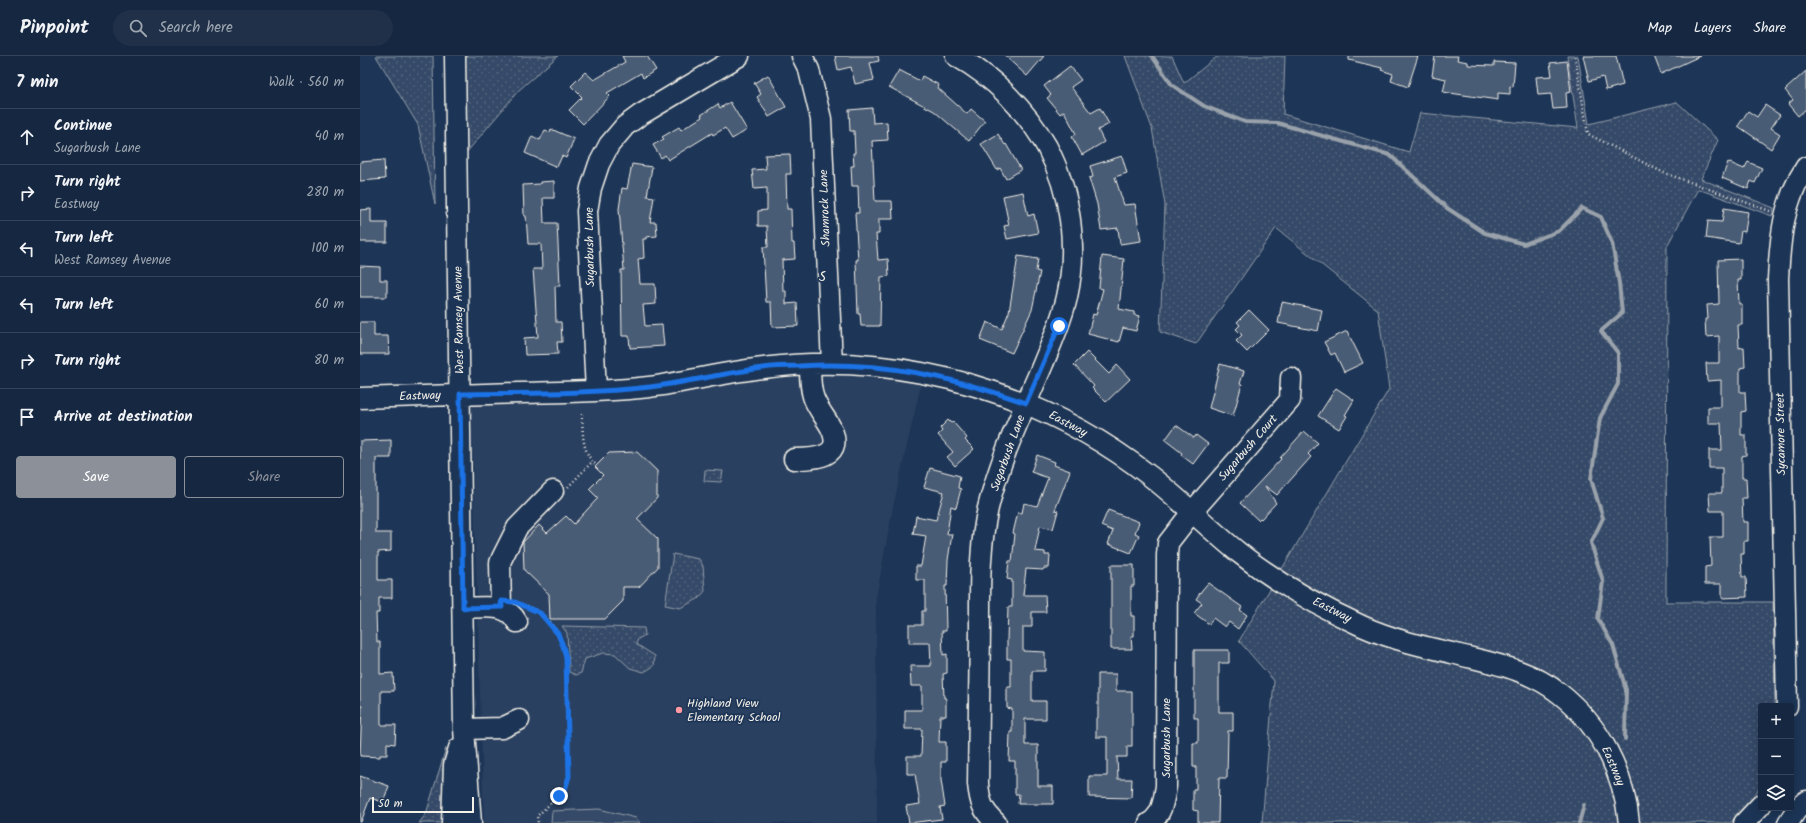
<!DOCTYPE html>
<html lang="en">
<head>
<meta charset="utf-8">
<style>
	:root { --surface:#162841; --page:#1f3048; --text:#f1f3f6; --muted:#9ea6b1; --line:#35445a; --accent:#8c9099 }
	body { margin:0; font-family:Kalam,sans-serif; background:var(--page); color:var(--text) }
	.controls { position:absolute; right:12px; bottom:12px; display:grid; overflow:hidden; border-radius:4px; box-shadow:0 2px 10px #0003 }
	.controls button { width:36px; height:36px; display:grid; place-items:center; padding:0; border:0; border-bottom:1px solid var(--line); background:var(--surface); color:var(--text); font:20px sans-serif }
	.scale { position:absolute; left:12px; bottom:10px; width:102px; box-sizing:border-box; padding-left:4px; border:2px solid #f4f1e8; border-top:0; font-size:11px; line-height:14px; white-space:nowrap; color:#f4f1e8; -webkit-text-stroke:3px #1d3557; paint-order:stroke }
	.stop { position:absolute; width:12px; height:12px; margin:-9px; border:3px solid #1a73e8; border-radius:50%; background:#fff }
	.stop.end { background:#1a73e8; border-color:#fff; box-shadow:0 1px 4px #0008 }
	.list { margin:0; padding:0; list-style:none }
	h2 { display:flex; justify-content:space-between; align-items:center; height:52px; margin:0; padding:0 16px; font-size:17px }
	h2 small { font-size:13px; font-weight:400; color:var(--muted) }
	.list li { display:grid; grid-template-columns:26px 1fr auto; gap:12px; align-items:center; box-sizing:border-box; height:56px; padding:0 16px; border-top:1px solid var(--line) }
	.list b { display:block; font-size:15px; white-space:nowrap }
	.list p { margin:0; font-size:13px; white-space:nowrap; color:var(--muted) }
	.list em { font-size:13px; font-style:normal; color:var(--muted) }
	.actions { display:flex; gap:8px; padding:12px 16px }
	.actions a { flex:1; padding:9px 0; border:1px solid var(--accent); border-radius:4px; text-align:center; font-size:14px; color:var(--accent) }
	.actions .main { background:var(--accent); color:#fff }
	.icon { flex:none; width:22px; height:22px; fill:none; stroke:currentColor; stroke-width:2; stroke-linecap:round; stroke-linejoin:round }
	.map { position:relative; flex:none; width:1446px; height:767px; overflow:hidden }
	header { display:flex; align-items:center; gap:24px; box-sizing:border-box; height:56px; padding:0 20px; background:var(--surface); border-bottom:1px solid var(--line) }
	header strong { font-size:19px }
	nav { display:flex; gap:22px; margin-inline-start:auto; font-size:14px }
	.search { width:280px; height:36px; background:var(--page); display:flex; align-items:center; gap:10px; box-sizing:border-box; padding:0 14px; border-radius:22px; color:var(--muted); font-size:15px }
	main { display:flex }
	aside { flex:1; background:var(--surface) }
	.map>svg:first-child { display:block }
	.built { fill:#2a4060 }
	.grass { fill:#354a67; stroke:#949ea8 }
	.park { fill:url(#park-dots); stroke:#949ea8 }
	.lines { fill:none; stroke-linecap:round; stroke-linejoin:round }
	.stream { stroke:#9aa2ab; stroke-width:4 }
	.building { fill:#485b74; stroke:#f4f1e8 }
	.minor-casing { stroke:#f4f1e8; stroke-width:23 }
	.path { stroke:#f4f1e8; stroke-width:2.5; stroke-dasharray:1 3; stroke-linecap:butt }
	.minor { stroke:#1d3557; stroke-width:20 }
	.route { stroke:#1a73e8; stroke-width:5 }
	.poi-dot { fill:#ff9aa2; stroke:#1d3557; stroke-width:1.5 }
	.labels { text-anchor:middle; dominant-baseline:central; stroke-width:3.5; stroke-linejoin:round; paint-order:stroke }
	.street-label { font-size:12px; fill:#f4f1e8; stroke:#1d3557 }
	.poi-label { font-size:12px; fill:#f4f1e8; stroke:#1d3557; text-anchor:start }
	.neighbourhood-label { font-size:13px; letter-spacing:1px; fill:#f4f1e8; stroke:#1d3557 }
</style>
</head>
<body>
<header>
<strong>Pinpoint</strong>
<div class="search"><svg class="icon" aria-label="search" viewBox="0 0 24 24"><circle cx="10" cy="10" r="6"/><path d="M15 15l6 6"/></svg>Search here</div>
<nav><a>Map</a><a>Layers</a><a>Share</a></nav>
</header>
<main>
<aside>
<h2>7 min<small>Walk · 560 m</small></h2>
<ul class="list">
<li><svg class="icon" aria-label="ahead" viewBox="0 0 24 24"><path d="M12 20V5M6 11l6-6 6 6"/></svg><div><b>Continue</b><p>Sugarbush Lane</p></div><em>40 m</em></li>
<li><svg class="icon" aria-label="right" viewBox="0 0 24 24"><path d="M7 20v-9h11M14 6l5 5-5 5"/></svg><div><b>Turn right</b><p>Eastway</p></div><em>280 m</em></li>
<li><svg class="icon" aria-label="left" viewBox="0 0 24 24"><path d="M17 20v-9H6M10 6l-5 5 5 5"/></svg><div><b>Turn left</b><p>West Ramsey Avenue</p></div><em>100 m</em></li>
<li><svg class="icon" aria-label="left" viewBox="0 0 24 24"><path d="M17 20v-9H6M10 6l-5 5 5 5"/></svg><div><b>Turn left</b></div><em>60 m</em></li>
<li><svg class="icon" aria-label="right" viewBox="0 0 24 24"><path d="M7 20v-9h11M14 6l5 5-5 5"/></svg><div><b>Turn right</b></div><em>80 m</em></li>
<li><svg class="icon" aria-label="arrive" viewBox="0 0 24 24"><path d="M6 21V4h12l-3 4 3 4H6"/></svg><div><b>Arrive at destination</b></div></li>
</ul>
<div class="actions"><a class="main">Save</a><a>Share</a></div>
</aside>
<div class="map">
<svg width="1446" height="767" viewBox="0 0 1446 767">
	<defs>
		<pattern id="park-dots" width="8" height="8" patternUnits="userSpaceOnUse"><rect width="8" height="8" fill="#354a67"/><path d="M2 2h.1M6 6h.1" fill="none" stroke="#53657d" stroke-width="1.8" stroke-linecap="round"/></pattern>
	</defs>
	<rect width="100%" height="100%" fill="#1d3557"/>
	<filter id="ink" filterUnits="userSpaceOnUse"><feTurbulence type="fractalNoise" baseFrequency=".025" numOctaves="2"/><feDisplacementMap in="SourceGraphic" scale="8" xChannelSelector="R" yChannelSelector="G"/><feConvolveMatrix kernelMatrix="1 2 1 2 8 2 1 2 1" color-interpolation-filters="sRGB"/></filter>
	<g filter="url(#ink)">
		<path class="built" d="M442,317L525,322L561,328L533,451L516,542L517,767H124L111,348L286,343L390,324Z"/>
		<path class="grass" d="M239,753L276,762L280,767H191L192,755Z"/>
		<path class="park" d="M16,0H73L75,148L58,69Z
			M103,0H198L159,34L107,96Z
			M765,0H812L824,27L858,0H925L923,58L1049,96L1060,57L1218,72L1207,0H1218L1229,68L1317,46L1358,84L1341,123L1414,152L1412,160L1338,133L1307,190L1306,546H1413L1415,650H1401V728L1390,748L1370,767H902L914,625L879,585L1029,333L1018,254L916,172L836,288L800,276L805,149L792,72Z
			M345,414L363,415L361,426L344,425Z
			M313,498L339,503L343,510L345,535L338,543L320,552L305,549Z
			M202,570L284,572L285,579L278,583L276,588L295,600L294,610L284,616L270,612L255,598L243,597L225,603L221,617L216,619L209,616L207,577Z
			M86,692L85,767H59L66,758Z"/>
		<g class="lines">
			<path class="stream" d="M792,0L812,29L844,50L885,66L917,67L1030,99L1087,152L1125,177L1164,188L1199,175L1222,152L1241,161L1252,187L1259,227L1262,257L1241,275L1258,297V328L1240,362L1231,423L1243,462L1231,487L1243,525L1238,563L1253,589L1266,634L1265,683
				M1219,767L1224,749"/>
		</g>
		<path class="building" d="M262,0H287L296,14L283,22L281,17L247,37L250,40L223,68L209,54L222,41L211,30L225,16L234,24L265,6Z
			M475,0H518L519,5L510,7L514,24L495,28L491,11L478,14Z
			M645,0H684L667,20Z
			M989,0H1058L1048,31L1031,25L1033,18L1021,14L1022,12L989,4Z
			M1075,0H1098L1097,4L1108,6V9L1134,10V6L1155,7L1153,31L1150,30V38L1138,37V44L1083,36L1086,23L1072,20Z
			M1223,0H1256L1263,29L1246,34L1243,21L1229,25Z
			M1294,0H1340L1301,18Z
			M1207,5L1211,36L1206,37L1207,52L1193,53L1191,38L1178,39L1176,21L1192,20L1190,7Z
			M710,10L721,24L711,31L731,57L740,52L749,68L738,74L744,86L722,99L712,81L716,78L704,55L700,58L687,42L691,39L684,30Z
			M539,14L560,25L562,20L579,29L578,32L607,58L611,53L625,65L609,85L574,55L529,31Z
			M1446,15V53L1438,60L1428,48L1433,44L1425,34Z
			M408,19L426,51L409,61L397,41L401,38L394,27Z
			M370,46L387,74L372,83L365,72L353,79L352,77L308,104L305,99L301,102L293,89L304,83L302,81L319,71L321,74L342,61L341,59L358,48L360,52Z
			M1405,49L1420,59L1411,72L1420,78L1411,93L1378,70L1388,55L1397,61Z
			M512,52L513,67L527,66L528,84L512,85L515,145H532L533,163H519V178H516L518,204L528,203L529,220L521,221L520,270H501L500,258H498L496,204H498L495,157H499L498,130H492L491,110H494L493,97H495L494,75H490L489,54Z
			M191,73L214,83L206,102L202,100L197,111L165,97L172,80L180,84L185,74L190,76Z
			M638,78L645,89L646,88L661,114L646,123L640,112L637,114L621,88Z
			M430,98L431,118H426L427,153H431L432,187H434L435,203L422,204L423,235H426V248L437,247L438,270L412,271L411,246H406L403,191H408L407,170H398V155L407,154V132L394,133L392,114L406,113L405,99Z
			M762,100L767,117L755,121L764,149L775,148L781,185L760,188L758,172L741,174L737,148L729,122L733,121L730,110Z
			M24,104L25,123L0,125V106Z
			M1368,106L1384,113L1388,106L1402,112L1395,127L1391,125L1388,133L1362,122Z
			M272,108L292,111L287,140L294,141L290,166H296L297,180L286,181V183H283L284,202L278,203L280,228H295L296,248L283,249L285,270L302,269L304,290L270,292L269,280H262L261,214H264L259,153L262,132L267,133Z
			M194,125V142H183L184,167H197L200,230H195L196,266H201L202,286H197L198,298L165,299L164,282L178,281L173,213H182L181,188H168L166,160H164L163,129L180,128V126Z
			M663,136L668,160L674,158L678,177L647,183L644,170L649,169L643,140Z
			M1364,152L1388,156L1385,176L1381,175L1379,187L1346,182L1348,165L1362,166Z
			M11,153V167H27V186H0V154Z
			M658,200L678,203L676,215L680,216L672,254L652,297L620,284L627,266L642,273L649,256Z
			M742,200L764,203L759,253L774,256V259L780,260L776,275L763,272L759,286L728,278L733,258L736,259L743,233L739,232Z
			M1381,203V224H1378L1379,248H1382V269H1378L1379,292L1384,291L1385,311L1380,312V336H1385L1386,355L1381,356V379H1386V399L1382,400V422H1386L1387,442H1382L1383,466H1388V485H1384V498H1381L1382,521H1386L1387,541L1362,542V528H1345V511L1351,510L1350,481H1363V455H1350L1349,437H1362V412H1349V394H1362L1361,367H1348V351H1361V324L1347,325L1346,307H1359V280L1346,281L1345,263H1348L1347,249L1359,248L1358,204Z
			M0,210L20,211V224H27V241H0Z
			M922,246L962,254L958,275L918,267Z
			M889,254L909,274L887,296L876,285L882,279L876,273L880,269L877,266Z
			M0,266H14V280H28L29,298H0Z
			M987,275L1003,307L984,316L975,297L971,299L964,286Z
			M727,296L749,318L757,309L770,323L746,346L732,332L734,330L714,309Z
			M860,308L884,315L880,328H882L873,360L849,352Z
			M976,332L994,344L985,359L987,360L979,373L958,360Z
			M588,364L591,367L593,366L607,382L605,384L614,393L595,410L587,401L593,396L578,379L582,375L580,372Z
			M816,369L834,382L836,379L848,388L833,408L821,399L822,397L805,384Z
			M944,375L958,387L948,398L951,401L917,439L905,430L916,447L901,463L900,462L898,464L880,447L921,403L920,402Z
			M31,384V402H16V477H31V495L18,496V524H32V542H19V557H16L17,586H20V618L33,617L34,635H21V669H36L35,688L27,687V699H20V701L0,700L2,650H0V385Z
			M277,396L297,415V442L277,463L298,483V511L279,531H263V545L245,563H190L189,538L164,514L163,486L179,469L187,477L206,460L214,468L238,442L229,433L243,419L235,411L249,397Z
			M677,399L695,406L694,409L710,415L695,454L698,455L693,473L680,470L675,495L685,496V499H690L689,512H684L683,514L666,513L663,539H685L686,556H672V571H663V595L685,596V615H672V645H686V663H665V689H678V730H693V748H658L659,738H655V705H649L650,676H652V653L647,652V631H651V603H647V584L648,551H652V524L647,523L649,505H652L655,478L653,477L658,456L662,457L664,447L677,450L688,422L671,416Z
			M570,412L600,420L598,432L601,433L596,452L591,450L587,478H592L588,504L587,530H585L586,575H582L583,599L587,598V617L583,618L584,642H586V660H580L579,686H586V706H581V724L585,750L580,751L582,763L549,767L546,750L560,748L555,718H547V700H561L562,673H545V654H562V630H551L550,610H571L570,587H549V569H562V555H565V524H556V510H561L566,480L553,478L556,460L576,464L584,436L564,431Z
			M748,454L779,466L775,477L779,479L771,497L748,488L753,475L741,470Z
			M751,509H774V530H771V560H774V580H771L772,593H751Z
			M848,527L882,551L880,554L887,559L878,573L869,566L865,571L853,562L849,568L834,557L842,547L836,543L842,534Z
			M834,594H869V607H859V656H873V675H868L867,722H859L858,767H838V755L833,754V733H836V711H833V687H838V662H834Z
			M738,618H756V635H772V690H767V701H757L758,723H772L771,742L729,741V720H747V681H736V662H738Z
			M0,720L29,730L23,746L10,742L1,766H0Z"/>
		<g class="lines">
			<defs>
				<path id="minor" d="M95,0L104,673L111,767
					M442,0L449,14L461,63L472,308
					M596,0C634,21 666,54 687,91C711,137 718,191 707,241C702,264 692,286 683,308C663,355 640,402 628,452C619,491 620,533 620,574C619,625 619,676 618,728C620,746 622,754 636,767
					M236,335L227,155L231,132L239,108L249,89L265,70L280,59L379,0
					M0,342C53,340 106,339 159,337C202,336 246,336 289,331C327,326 365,316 403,312C455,305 511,307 562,317C645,333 723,368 790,420C821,444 848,472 878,496C916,526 958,550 1002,570C1031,583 1061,590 1092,597C1130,607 1167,612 1199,637C1240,669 1264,716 1269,767
					M434,403C456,403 486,401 470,370C465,361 458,353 454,343C450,333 450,320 450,309
					M141,551L140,507L142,502L157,472L193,435
					M103,552C121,552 147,546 157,566
					M1427,650L1418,223C1420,183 1423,145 1446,111
					M104,673L142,672L159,664
					M92,767L94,709L99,692
					M789,767C802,760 804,743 806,730L807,499L808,487L832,456L930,344L931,322
					M1384,767L1401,749
					M1428,767L1437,753L1446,745"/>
			</defs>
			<use href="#minor" class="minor-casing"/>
			<path class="path" d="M1215,0L1228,78L1302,116L1410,155
				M222,358C223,377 221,396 237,410
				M208,431L232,406
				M167,550L180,557L191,567L198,578L203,590L206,602L209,720L205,734L177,760L178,767"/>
			<use href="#minor" class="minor"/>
		</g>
	</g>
	<g class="lines" filter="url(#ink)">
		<path class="route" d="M199,740L205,734L209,720L206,602L203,590L198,578L180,557L155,546L141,545L142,551L103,552L100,338C163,337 227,338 290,331C328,326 365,317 403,312C415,310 427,310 439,310C522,305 589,320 666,347L699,270"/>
	</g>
	<circle class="poi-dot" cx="319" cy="654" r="4"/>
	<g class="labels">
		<g class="street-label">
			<text transform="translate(465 152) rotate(-92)">Shamrock Lane</text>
			<text transform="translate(230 191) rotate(-91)">Sugarbush Lane</text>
			<text transform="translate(99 264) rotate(-91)">West Ramsey Avenue</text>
			<text transform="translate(60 340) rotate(-2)">Eastway</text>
			<text transform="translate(708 368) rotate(28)">Eastway</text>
			<text transform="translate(1421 378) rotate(-91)">Sycamore Street</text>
			<text transform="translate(888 392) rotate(-49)">Sugarbush Court</text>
			<text transform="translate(648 397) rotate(-70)">Sugarbush Lane</text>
			<text transform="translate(972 554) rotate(27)">Eastway</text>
			<text transform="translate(806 682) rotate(-90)">Sugarbush Lane</text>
			<text transform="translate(1253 710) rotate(67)">Eastway</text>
		</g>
		<g class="poi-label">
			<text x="327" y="647">Highland View<tspan x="327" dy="14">Elementary School</tspan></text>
		</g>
		<g class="neighbourhood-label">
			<text x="463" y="221">S</text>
		</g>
	</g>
</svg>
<div class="controls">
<button>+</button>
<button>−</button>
<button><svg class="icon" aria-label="layers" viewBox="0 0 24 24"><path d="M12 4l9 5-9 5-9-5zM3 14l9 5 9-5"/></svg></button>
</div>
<div class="scale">50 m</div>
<div class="stop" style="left:699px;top:270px"></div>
<div class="stop end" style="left:199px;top:740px"></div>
</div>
</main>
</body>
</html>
